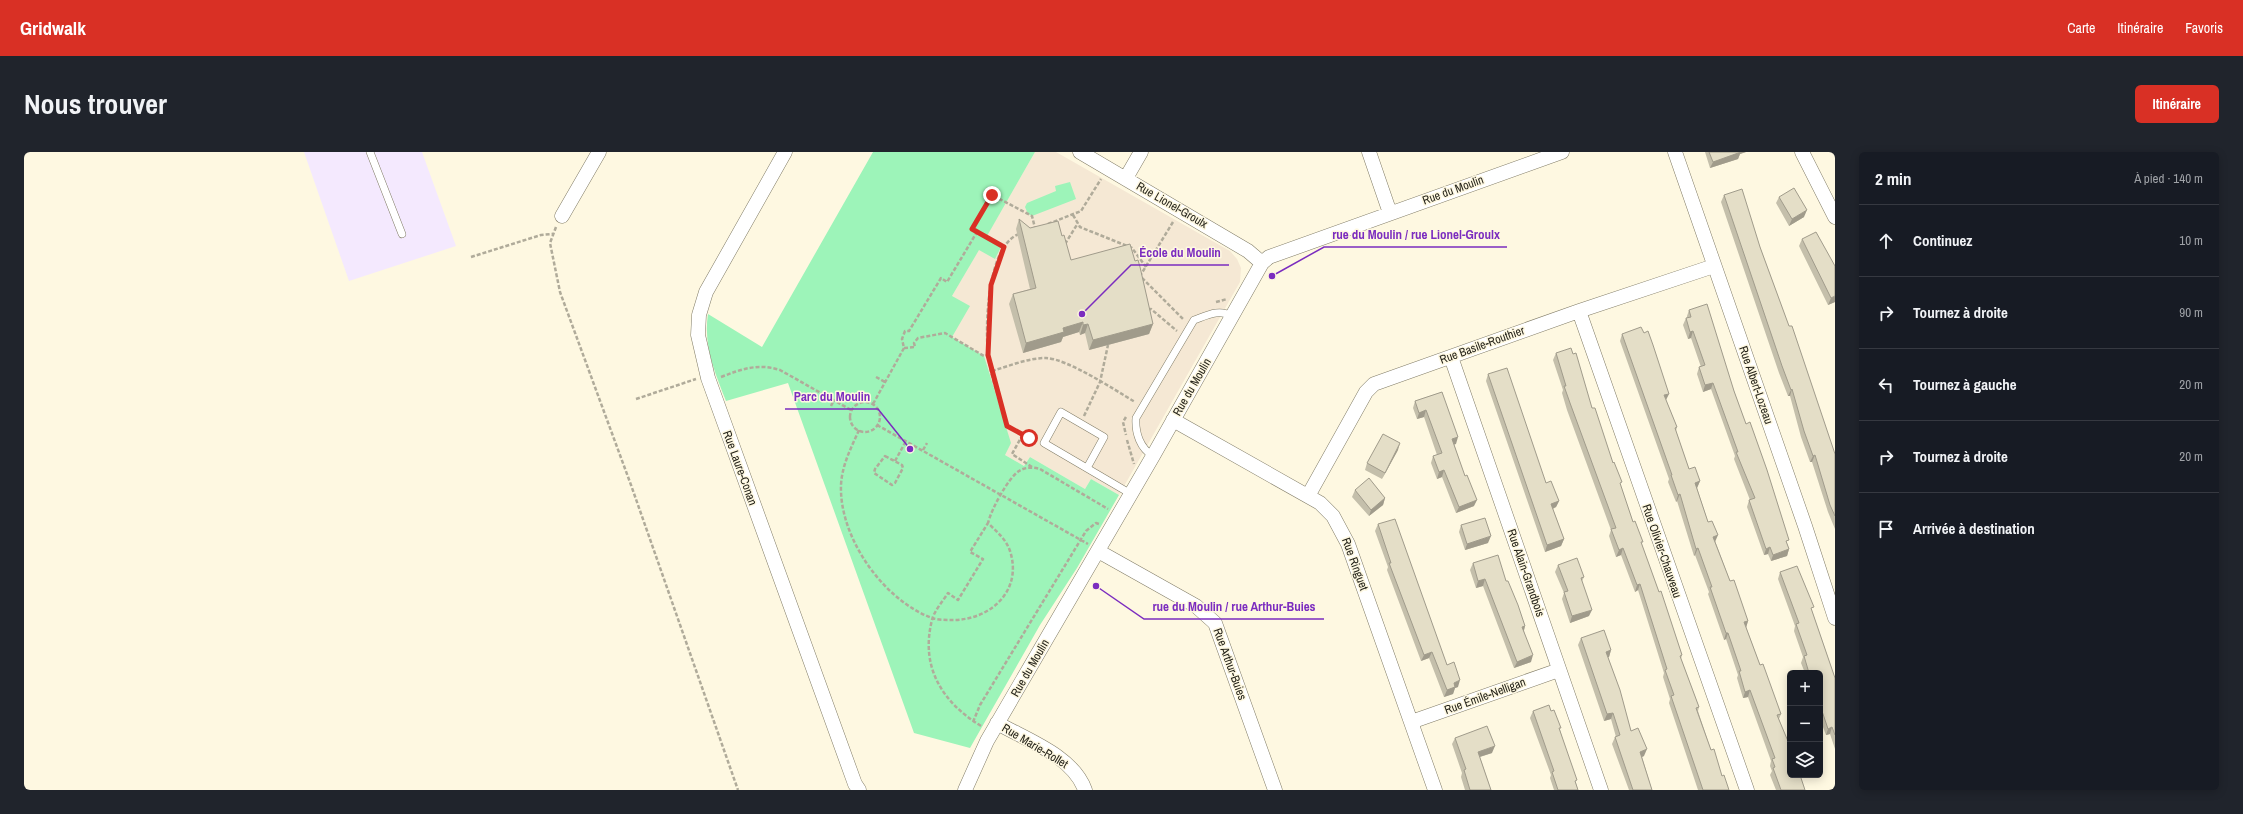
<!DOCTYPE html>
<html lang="fr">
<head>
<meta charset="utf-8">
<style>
	:root { --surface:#171b24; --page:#20242c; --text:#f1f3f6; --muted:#9ea1a6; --line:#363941; --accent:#d93025 }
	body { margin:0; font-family:"Archivo Narrow",sans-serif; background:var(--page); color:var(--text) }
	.controls { position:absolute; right:12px; bottom:12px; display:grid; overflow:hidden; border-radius:6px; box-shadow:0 2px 10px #0003 }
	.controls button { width:36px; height:36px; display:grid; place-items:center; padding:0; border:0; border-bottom:1px solid var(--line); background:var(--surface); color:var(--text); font:20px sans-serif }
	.stop { position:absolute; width:12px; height:12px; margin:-9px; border:3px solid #d93025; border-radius:50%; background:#fff }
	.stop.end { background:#d93025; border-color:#fff; box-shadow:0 1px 4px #0008 }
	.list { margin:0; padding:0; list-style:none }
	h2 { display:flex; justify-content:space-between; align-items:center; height:52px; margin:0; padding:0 16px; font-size:17px }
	h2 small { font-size:13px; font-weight:400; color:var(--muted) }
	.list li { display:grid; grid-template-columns:26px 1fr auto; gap:12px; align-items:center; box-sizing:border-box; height:72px; padding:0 16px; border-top:1px solid var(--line) }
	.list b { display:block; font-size:15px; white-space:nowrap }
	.list em { font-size:13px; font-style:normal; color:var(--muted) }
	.icon { flex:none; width:22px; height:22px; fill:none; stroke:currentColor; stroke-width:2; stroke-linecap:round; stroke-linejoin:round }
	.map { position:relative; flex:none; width:1811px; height:638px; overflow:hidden; border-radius:6px }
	header { display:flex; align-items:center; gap:24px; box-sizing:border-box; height:56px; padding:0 20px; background:var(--accent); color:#fff }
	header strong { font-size:19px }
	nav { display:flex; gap:22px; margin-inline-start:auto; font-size:14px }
	.intro { display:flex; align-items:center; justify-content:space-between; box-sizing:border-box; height:96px; padding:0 24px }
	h1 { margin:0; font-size:28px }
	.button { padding:10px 18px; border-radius:6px; background:var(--accent); color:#fff; font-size:14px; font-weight:700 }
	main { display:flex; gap:24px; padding:0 24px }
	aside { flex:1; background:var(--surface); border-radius:6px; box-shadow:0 2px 10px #0003 }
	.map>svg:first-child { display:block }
	.industrial { fill:#f4e9fe }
	.education { fill:#f5e8d4 }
	.green { fill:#9df4b9 }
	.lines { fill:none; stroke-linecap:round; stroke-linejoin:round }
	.lane-casing { stroke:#817c67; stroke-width:8 }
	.street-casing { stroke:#817c67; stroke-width:15 }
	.path { stroke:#b0ab9a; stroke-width:2.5; stroke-dasharray:4 2; stroke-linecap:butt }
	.lane { stroke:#fff; stroke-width:7 }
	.street { stroke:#fff; stroke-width:14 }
	.wall { fill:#c4bfab }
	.shaded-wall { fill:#a09b8b }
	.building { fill:#e4dec7; stroke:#a09b8b }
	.route { stroke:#d93025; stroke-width:5 }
	.labels { text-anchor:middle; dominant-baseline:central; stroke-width:3; stroke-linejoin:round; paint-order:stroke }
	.street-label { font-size:12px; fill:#25231a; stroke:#fef8e1 }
	.leader { fill:none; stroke:#7b2cbf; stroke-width:1.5 }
	.callout-dot { fill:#7b2cbf; stroke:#fef8e1; stroke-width:1.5 }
	.callout-label { font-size:13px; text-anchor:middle; font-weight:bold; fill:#7b2cbf; stroke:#fef8e1; stroke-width:3; stroke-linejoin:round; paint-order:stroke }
</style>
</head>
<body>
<header>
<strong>Gridwalk</strong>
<nav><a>Carte</a><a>Itinéraire</a><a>Favoris</a></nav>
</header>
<div class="intro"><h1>Nous trouver</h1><a class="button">Itinéraire</a></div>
<main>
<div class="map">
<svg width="1811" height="638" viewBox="0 0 1811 638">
	<rect width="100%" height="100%" fill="#fef8e1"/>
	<path class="industrial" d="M280,0H398L432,94L325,129Z"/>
	<path class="education" d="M1011,0H1032L1206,99L1213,107L1217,116L1216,130L1095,343L1067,327L1061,337L1006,305L1000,314L981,303L910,175Z"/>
	<path class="green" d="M849,0H1011L963,84L978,93L971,107L955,98L928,144L946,154L928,185L960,204L987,291L981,303L1000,314L1006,305L1061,337L1067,327L1095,343L1053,416L1016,473L946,596L890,581L764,231L702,249C691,221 679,193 684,162L738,195Z
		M1046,30L1052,47L1008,64L1004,62L1001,55L1003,51L1032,39L1031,34Z"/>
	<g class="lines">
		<defs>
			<path id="lane" d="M346,0L378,82
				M1129,304C1116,296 1111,281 1112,266L1170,168C1184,163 1195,157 1208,164
				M1063,316L1080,285L1037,260L1020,291C1049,308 1078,325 1107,342"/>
			<path id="street" d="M761,0L682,140L675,163L674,183L684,226L831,632L835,638
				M1056,0L1224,99L1238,111
				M1345,0L1366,61
				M1651,0L1781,374L1811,466
				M1778,0L1811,65
				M1102,26L1117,0
				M538,64L575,0
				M1555,159L1723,638
				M1427,205L1577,638
				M1149,268L1296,351L1309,364L1324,392L1411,638
				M1284,344L1342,240L1350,232L1555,159L1690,114
				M1074,399L1172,454L1191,471L1251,638
				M1387,570L1535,518
				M973,571C1003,588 1049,604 1061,638
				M941,638L963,589L1129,304L1238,111L1245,105L1538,0"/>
		</defs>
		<use href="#lane" class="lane-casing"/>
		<use href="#street" class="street-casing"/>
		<path class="path" d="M1049,63L1056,75L1108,96L1122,115
			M1149,70L1116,124L1159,167
			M1024,72L1057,59L1077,27
			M532,75L526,91L536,140L607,333L714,638
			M995,82C963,94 961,173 964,202C965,221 978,254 983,274L999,282
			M1041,92L1054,71
			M980,95L948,77L968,43L1008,64L1011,76
			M447,105L517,83L529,82
			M1192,150L1203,147
			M1124,158L1127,157L1153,179
			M880,196L891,195L890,191L894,186L921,181L960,204L964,203
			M968,219C985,214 1004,206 1022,206C1044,207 1091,238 1111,250
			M697,225C718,217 734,211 756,218L827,258
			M852,225L861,230
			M612,247L672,227
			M826 265a15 15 0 1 1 30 0a15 15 0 1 1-30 0Z
			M849,252L880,196L878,187L881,179H885L917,126L923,130L953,80
			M807,254L810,248
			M1060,264L1076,230L1084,193
			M1102,265L1099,270L1102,283
			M853,273L1064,392
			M835,278C827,296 818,313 817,333C815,385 859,448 908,466C914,468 922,468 929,468C966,468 999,439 986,399C982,387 973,380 964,371C967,358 984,326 995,319C1001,315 1009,315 1016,317L1084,357
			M1103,288L1110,312
			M899,298L903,291
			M861,304L878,313L879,316L871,331L868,333L850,321L851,317Z
			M871,309L882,289
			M1008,315L988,302L999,282L1012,288
			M949,570L956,553L1062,379L1072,371L1075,372
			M957,574C918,550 896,515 908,468C910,459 919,449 924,441L934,448L959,407L946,400L964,371"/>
		<use href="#lane" class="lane"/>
		<use href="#street" class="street"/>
	</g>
	<path class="wall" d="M1681,0H1722L1716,2L1714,7L1686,16Z
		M1700,43L1736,95L1811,302V377L1804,360L1788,310H1786L1777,285L1766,244H1764L1755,221L1697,50Z
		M1755,45L1780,65L1765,74L1752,51Z
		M995,67L1006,76L1038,84L1047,108L1129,172L1125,182L1065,198L1061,181L1056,183L1055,180L1039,185L1037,190L999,201L985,152L989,142L1006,137L992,77Z
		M1778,87L1811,150L1804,153L1775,94Z
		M1665,158L1710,239L1765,397L1763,404L1747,409L1744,402L1740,403L1723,355L1725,348H1726L1710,307L1711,304L1687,237L1679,240L1673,222L1675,215H1677L1667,186L1664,187L1659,173L1662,166H1663V164Z
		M1598,182L1642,248L1653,275L1652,279L1665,317L1676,329L1673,336L1684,370L1706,429L1724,469L1722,475L1736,513L1757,562L1755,567L1781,638H1752L1746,623L1748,619L1746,614L1747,609L1724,545L1719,546L1713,526L1714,523L1702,487L1700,488L1684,442L1685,440L1671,403L1670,404L1653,349L1652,350L1644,330L1645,327L1596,189Z
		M1532,201L1568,256L1597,335L1609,370L1658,503L1657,507L1675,555L1674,559L1687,598L1698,624L1705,638H1674L1645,551L1646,547L1639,525L1640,521L1614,438L1611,440L1597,403L1592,405L1585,384L1587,378L1543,258L1538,241L1539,238L1529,208Z
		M1464,222L1522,331L1535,349L1532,355L1529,357L1540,387L1537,394L1521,400L1462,229Z
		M1418,240L1432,292H1430L1450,354L1432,361L1418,325L1413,327L1407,311L1409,304L1413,303L1400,265L1393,267L1389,256L1391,249Z
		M1374,298L1358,327L1341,318L1343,311Z
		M1331,338L1361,346L1359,353L1345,364L1328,345Z
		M1354,372L1434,535L1431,536L1429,542L1420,545L1405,506L1397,509L1363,418L1364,415L1351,379Z
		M1437,373L1464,391L1441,398L1435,380Z
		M1449,411L1482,429L1501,474L1500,479L1507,510L1490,516L1459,434L1452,436L1446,418Z
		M1534,413L1560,425L1558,429L1565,464L1546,471L1538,447L1540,441L1531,420Z
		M1756,420L1788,459L1811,526V597L1806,582L1802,583L1796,567V521H1781L1777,511L1779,505L1770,479L1771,474L1754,427Z
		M1557,486L1587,498L1585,505H1584L1607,579L1620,604L1618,605L1628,638H1605L1588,592L1591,585H1592L1587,567L1580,569L1554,493Z
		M1509,559H1527L1536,578L1554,638H1530L1526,626L1527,623L1506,566Z
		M1431,586L1468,601L1456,605L1467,638H1441L1437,625L1438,621L1428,592Z"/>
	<path class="shaded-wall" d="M1714,0H1722L1716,2L1714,7L1686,16L1689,10Z
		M1783,58L1780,65L1765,74L1768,67Z
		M1811,144V150L1804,153L1807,146Z
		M1059,170L1055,180L1039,185L1037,190L999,201L1002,191L1039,176Z
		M1064,172L1061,181L1056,183L1059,173Z
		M1129,172L1125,182L1065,198L1069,188Z
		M1669,179L1667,186L1664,187L1666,180Z
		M1689,231L1687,237L1679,240L1681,233Z
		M1768,237L1766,244H1764L1767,238Z
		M1645,242L1642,248L1640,243Z
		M1402,258L1400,265L1393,267L1395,261Z
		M1434,285L1432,292L1426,294L1428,287Z
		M1376,291L1374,298L1358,327Z
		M1791,303L1788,310H1786L1789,304Z
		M1420,318L1418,325L1413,327L1415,320Z
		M1676,329L1673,336L1668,338L1671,331Z
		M1656,342L1653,349L1652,350L1654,343Z
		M1361,346L1359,353L1345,364L1347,358Z
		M1453,348L1450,354L1432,361L1435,355Z
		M1535,349L1532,355L1525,358L1527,352Z
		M1694,383L1691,390L1687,392L1689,385Z
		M1467,384L1464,391L1441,398L1443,392Z
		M1540,387L1537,394L1521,400L1523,393Z
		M1746,395L1744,402L1740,403L1742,397Z
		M1599,396L1597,403L1592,405L1595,398Z
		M1674,396L1671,403L1670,404L1672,397Z
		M1765,397L1763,404L1747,409L1749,403Z
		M1461,427L1459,434L1452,436L1454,429Z
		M1616,432L1614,438L1611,440L1613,433Z
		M1568,458L1565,464L1546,471L1548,464Z
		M1724,469L1722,476L1720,470Z
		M1501,474L1499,481L1498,475Z
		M1702,481H1704L1702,487L1700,488Z
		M1587,498L1585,505L1579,507L1582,500Z
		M1408,500L1405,506L1397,509L1400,503Z
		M1509,503L1507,510L1490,516L1493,510Z
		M1436,528L1434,535L1431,536L1429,542L1420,545L1423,538L1430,531Z
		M1726,538L1724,545L1719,546L1721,540Z
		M1589,561L1587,567L1580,569L1583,562Z
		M1808,575L1806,582L1802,583L1804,577Z
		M1471,594L1468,601L1452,606L1454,600Z
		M1623,597L1620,604L1613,607L1616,600Z"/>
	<path class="building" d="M1685,0H1717L1689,10Z
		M1770,36L1783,58L1768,67L1755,45Z
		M1718,37L1736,95L1765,174H1768L1811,302V364L1806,353L1791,303L1789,304L1780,279L1768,237L1767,238L1758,214L1700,43Z
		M995,67L1006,76L1034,69L1038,84L1040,83L1047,108L1106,92L1111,109L1114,108L1116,115L1129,172L1069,188L1064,172L1059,173V170L1039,176L1040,180L1002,191L989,142L1012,136Z
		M1792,80L1811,114V144L1807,146L1778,87Z
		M1683,152L1710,239L1722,272L1726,270L1743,318L1765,388L1762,389L1765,397L1749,403L1746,395L1742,397L1725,348L1731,346L1712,300H1714L1689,231L1681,233L1675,215L1681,213L1669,179L1666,180L1662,166L1667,165L1665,158Z
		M1617,175L1620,181L1624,179L1629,193L1645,242L1640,243L1653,275L1651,276L1665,317L1671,315L1676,329L1671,331L1684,370L1688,369L1694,383L1689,385L1706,429L1710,428L1724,469L1720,470L1736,513L1739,512L1757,562L1753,563L1766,594V623H1776L1781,638H1757L1749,616L1751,615L1748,607L1751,606L1726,538L1721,540L1715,519H1717L1704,481H1702L1686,435H1688L1674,396L1672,397L1656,342L1654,343L1647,323H1648L1598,182Z
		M1547,196L1549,202L1552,201L1568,256H1571L1589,311L1590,310L1598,330L1596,331L1609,370L1611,369L1619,390H1617L1635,440L1637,439L1658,503L1656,504L1675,555L1672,556L1687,598L1690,597L1698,624L1700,623L1705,638H1679L1647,544L1650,543L1641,518L1643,517L1616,432L1613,433L1599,396L1595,398L1587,377L1592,376L1546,251L1540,234H1542L1532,201Z
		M1483,216L1522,331L1527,329L1535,349L1527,352L1540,387L1523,393L1464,222Z
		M1418,240L1434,285L1428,287L1441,324L1443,323L1453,348L1435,355L1420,318L1415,320L1409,304L1418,301L1402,258L1395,261L1391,249Z
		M1359,282L1376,291L1361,321L1343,311Z
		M1345,326L1361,346L1347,358L1331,338Z
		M1461,366L1467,384L1443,392L1437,373Z
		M1371,367L1423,513L1430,510L1436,528L1430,531L1431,535L1423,538L1408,500L1400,503L1365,411H1367L1354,372Z
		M1474,403L1482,429H1484L1494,453L1501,474L1498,475L1509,503L1493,510L1461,427L1454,429L1449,411Z
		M1553,406L1560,425L1557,426L1568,458L1548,464L1540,440L1544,439L1534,413Z
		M1773,414L1790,455L1787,456L1811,526V583L1808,575L1804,577L1796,553V521H1785L1780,504L1783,503L1772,472L1775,471L1756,420Z
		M1580,478L1587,498L1582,500L1596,538L1607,579L1614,576L1623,597L1616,600L1628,638H1609L1591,585L1596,583L1589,561L1583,562L1557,486Z
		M1525,553L1527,559L1530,558L1537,576H1535L1553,628L1551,629L1554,638H1534L1528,620L1530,619L1509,559Z
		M1463,574L1471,594L1454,600L1467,638H1446L1440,618L1442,617L1431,586Z"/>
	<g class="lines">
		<path class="route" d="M968,43L948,77L980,95L967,133L964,203L983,274L1005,286"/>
	</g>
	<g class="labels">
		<g class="street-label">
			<text transform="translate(1429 38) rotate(-20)">Rue du Moulin</text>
			<text transform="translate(1148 53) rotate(30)">Rue Lionel-Groulx</text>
			<text transform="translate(1458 193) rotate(-20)">Rue Basile-Routhier</text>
			<text transform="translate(1732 233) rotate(71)">Rue Albert-Lozeau</text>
			<text transform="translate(1168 235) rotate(-60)">Rue du Moulin</text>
			<text transform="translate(716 316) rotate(70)">Rue Laure-Conan</text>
			<text transform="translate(1638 399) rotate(71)">Rue Olivier-Chauveau</text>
			<text transform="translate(1331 412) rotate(70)">Rue Ringuet</text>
			<text transform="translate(1502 421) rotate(71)">Rue Alain-Grandbois</text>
			<text transform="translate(1206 512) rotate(70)">Rue Arthur-Buies</text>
			<text transform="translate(1006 516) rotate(-60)">Rue du Moulin</text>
			<text transform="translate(1461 544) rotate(-20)">Rue Émile-Nelligan</text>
			<text transform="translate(1011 594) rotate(31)">Rue Marie-Rollet</text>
		</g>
	</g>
	<path class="leader" d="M1248 124L1300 95H1483M1058 162L1107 113H1205M886 297L854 257H761M1072 434L1120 467H1300"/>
	<g class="callout-dot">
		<circle cx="1248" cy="124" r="4"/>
		<circle cx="1058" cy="162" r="4"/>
		<circle cx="886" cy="297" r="4"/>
		<circle cx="1072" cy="434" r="4"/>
	</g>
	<g class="callout-label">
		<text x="1392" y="87">rue du Moulin / rue Lionel-Groulx</text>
		<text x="1156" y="105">École du Moulin</text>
		<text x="808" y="249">Parc du Moulin</text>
		<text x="1210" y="459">rue du Moulin / rue Arthur-Buies</text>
	</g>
</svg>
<div class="controls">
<button>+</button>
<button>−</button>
<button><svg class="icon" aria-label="layers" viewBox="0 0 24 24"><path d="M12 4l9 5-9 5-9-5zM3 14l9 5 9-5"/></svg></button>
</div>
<div class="stop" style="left:1005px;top:286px"></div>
<div class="stop end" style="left:968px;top:43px"></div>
</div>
<aside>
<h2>2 min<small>À pied · 140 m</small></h2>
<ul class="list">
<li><svg class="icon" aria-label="ahead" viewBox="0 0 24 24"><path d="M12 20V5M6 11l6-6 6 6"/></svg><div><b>Continuez</b></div><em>10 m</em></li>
<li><svg class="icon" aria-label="right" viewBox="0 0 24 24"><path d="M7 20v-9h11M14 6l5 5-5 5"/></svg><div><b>Tournez à droite</b></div><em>90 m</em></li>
<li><svg class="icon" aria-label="left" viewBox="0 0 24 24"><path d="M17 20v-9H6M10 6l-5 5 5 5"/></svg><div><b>Tournez à gauche</b></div><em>20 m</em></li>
<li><svg class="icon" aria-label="right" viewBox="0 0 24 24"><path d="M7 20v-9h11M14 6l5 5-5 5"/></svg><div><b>Tournez à droite</b></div><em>20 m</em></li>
<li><svg class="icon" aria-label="arrive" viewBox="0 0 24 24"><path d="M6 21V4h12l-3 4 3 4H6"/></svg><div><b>Arrivée à destination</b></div></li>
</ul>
</aside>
</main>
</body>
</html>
